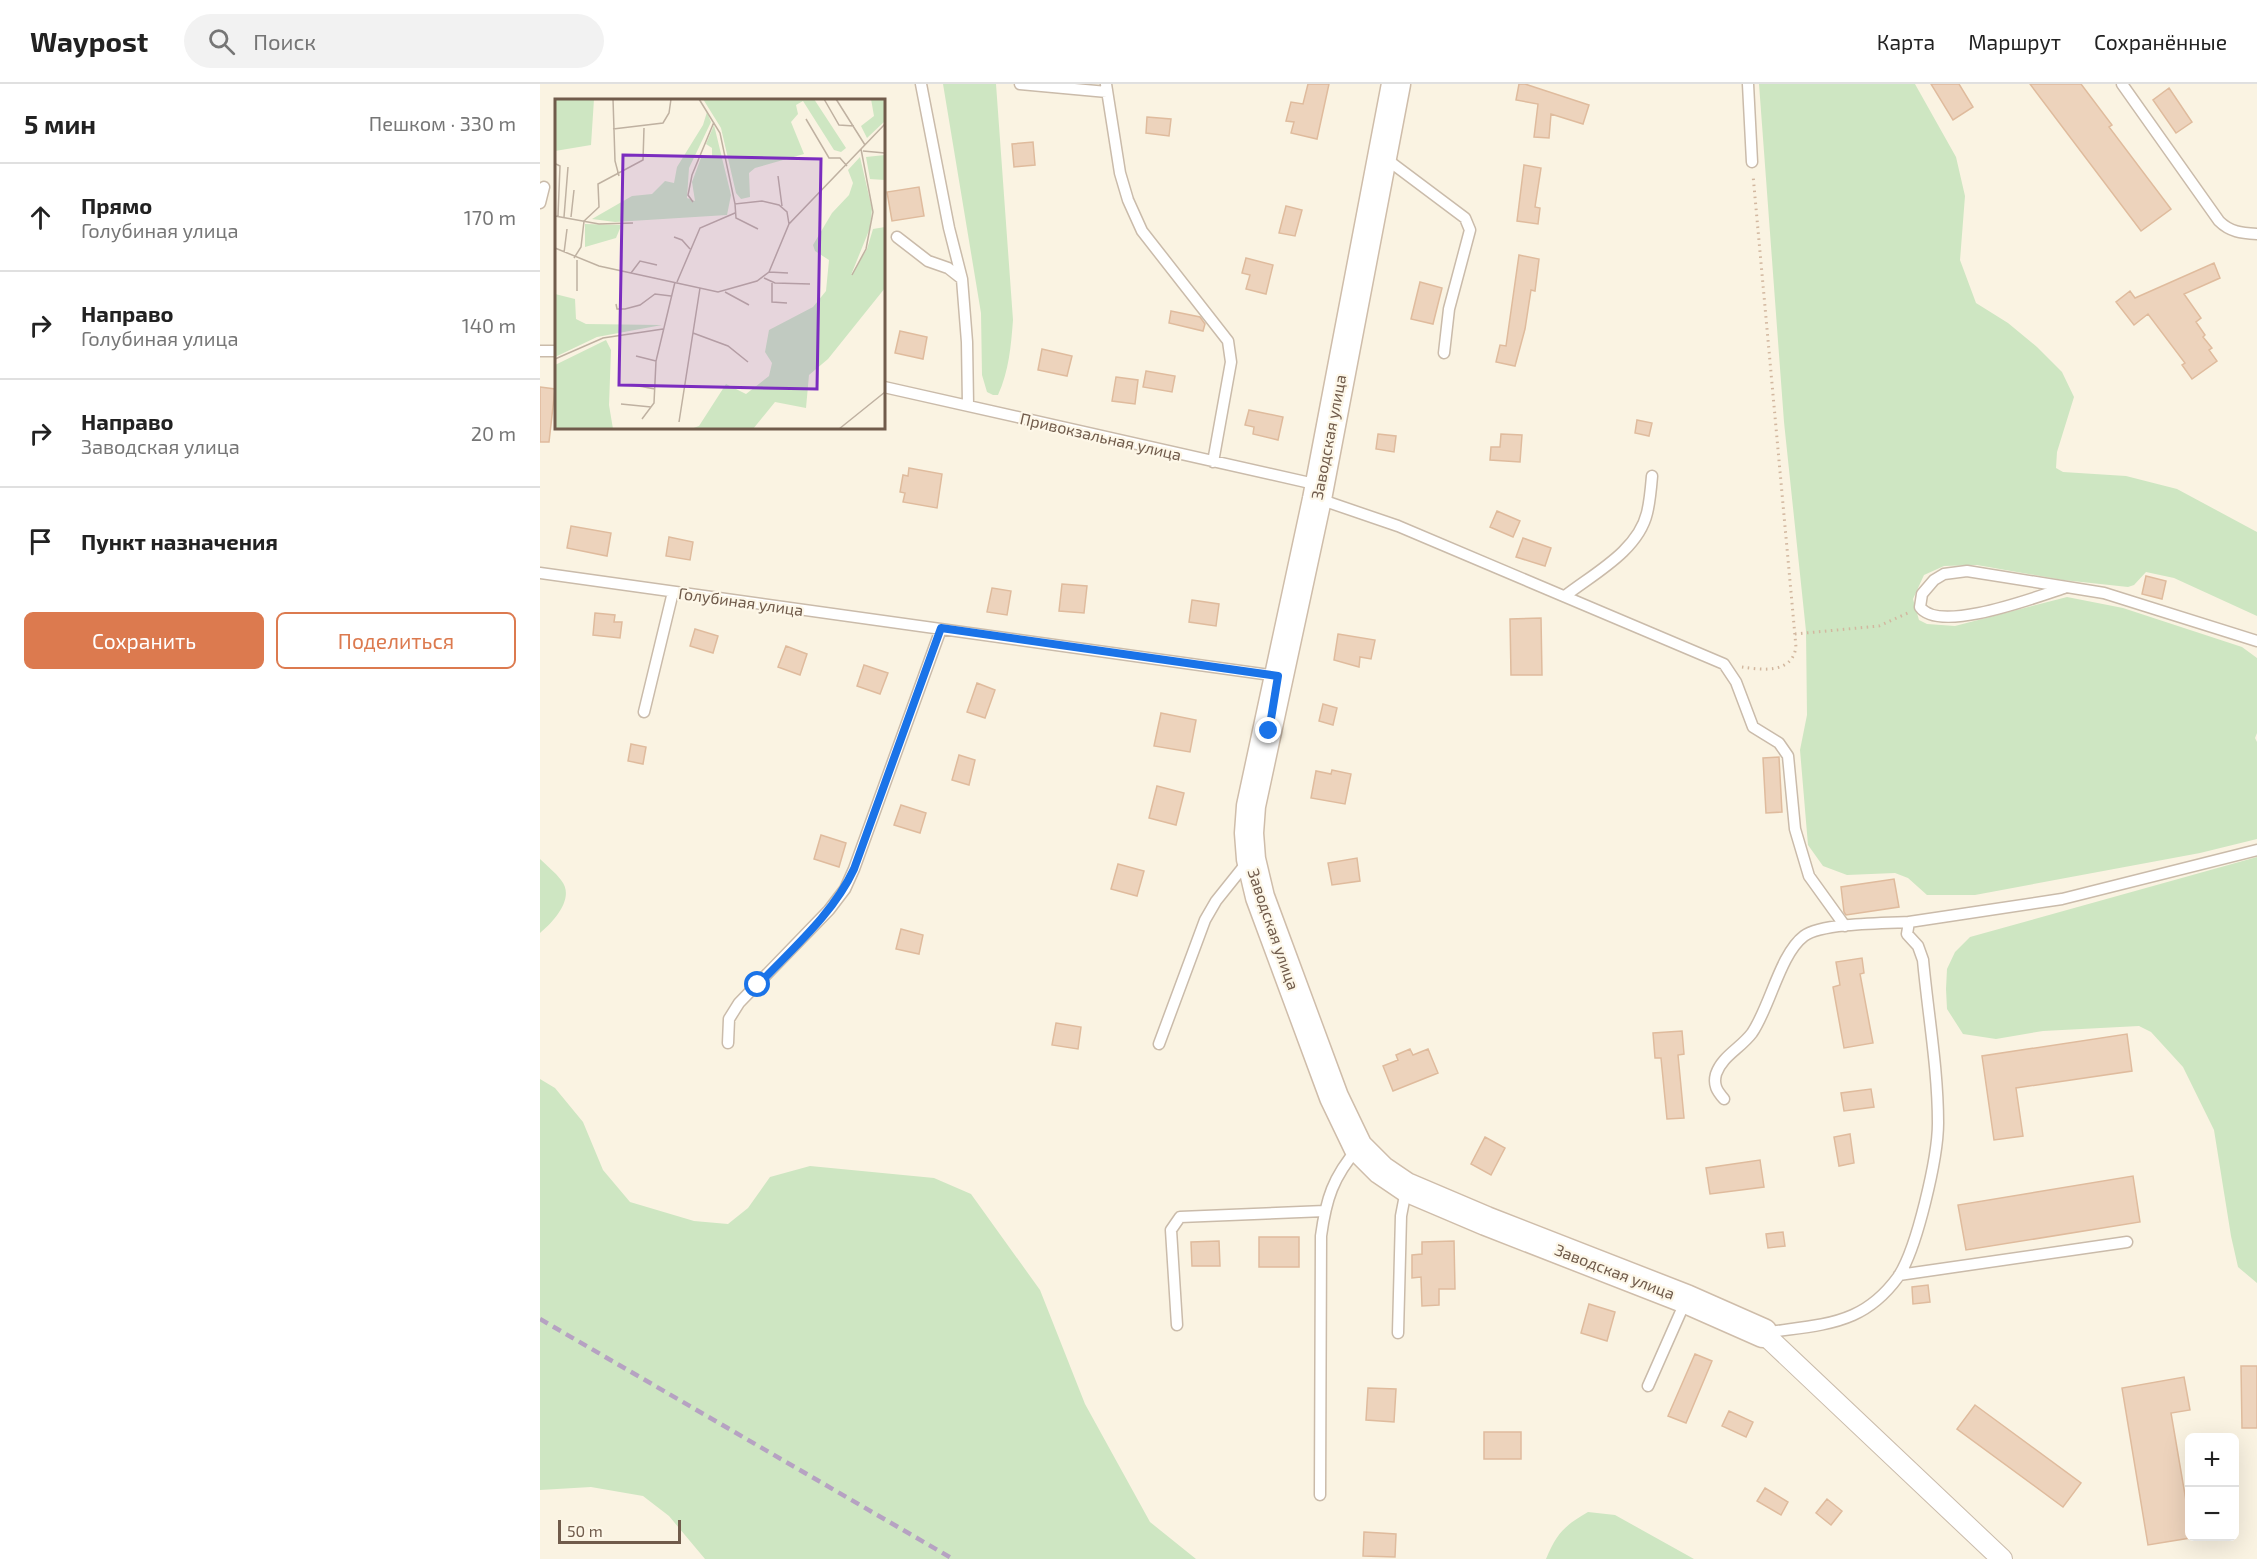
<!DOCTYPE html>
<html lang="ru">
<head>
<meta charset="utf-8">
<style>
	:root { --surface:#fff; --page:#f2f2f2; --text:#222; --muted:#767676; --line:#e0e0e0; --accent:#dc7a4f }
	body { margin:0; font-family:"Exo 2",sans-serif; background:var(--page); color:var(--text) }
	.controls { position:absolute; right:18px; bottom:18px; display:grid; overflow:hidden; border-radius:9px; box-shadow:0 6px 24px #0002 }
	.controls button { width:54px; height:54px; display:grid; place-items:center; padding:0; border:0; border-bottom:2px solid var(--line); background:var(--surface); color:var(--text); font:30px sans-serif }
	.scale { position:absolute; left:18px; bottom:15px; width:123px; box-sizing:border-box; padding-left:6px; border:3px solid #705b4b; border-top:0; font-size:16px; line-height:21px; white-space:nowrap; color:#705b4b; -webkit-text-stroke:4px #fdf7e8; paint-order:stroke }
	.stop { position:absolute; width:18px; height:18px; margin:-14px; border:4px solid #1a73e8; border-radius:50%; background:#fff }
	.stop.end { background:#1a73e8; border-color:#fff; box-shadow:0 2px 6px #0008 }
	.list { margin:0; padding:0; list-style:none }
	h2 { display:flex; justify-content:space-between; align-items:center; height:78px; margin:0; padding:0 24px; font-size:26px }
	h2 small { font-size:20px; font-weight:400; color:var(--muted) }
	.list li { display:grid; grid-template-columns:39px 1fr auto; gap:18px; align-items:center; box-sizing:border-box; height:108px; padding:0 24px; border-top:2px solid var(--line) }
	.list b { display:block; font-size:22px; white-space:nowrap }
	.list p { margin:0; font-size:20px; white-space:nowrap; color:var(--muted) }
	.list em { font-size:20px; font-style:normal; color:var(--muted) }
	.actions { display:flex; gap:12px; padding:18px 24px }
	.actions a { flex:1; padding:14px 0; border:2px solid var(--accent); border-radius:9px; text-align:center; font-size:21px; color:var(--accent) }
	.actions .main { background:var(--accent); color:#fff }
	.icon { flex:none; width:33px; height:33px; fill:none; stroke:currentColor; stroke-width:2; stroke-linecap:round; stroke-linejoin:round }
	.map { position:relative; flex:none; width:1717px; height:1475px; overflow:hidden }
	header { display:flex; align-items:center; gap:36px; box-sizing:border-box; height:84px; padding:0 30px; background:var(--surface); border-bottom:2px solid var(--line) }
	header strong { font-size:28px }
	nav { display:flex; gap:33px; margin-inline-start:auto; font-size:21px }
	.search { width:420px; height:54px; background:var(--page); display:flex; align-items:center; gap:15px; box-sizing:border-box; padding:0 21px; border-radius:33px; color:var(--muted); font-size:22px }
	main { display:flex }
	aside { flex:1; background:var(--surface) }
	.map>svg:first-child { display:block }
	.green { fill:#cee6c2 }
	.building { fill:#edd3bc; stroke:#dfbb9d; stroke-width:1.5 }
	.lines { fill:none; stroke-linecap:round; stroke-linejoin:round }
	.lane-casing { stroke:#cabbaa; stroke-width:13 }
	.street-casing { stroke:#cabbaa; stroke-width:22 }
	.secondary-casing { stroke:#cfbdaa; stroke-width:31 }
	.path { stroke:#d2b79f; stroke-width:3; stroke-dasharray:1.5 4.5; stroke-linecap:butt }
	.lane { stroke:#fff; stroke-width:10 }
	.street { stroke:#fff; stroke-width:20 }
	.secondary { stroke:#fff; stroke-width:28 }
	.rail { stroke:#b6a2c2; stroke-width:4.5; stroke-dasharray:9 6; stroke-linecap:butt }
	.route { stroke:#1a73e8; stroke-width:8 }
	.labels { text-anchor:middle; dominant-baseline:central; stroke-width:4.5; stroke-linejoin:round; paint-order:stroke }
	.street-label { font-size:16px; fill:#705b4b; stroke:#fdf7e8 }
	.inset-road { fill:none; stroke:#bfb1a1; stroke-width:1.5 }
	.view { fill:#7b2cbf; fill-opacity:0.15; stroke:#7b2cbf; stroke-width:3 }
	.inset-edge { fill:none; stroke:#705b4b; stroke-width:3 }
</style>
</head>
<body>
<header>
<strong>Waypost</strong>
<div class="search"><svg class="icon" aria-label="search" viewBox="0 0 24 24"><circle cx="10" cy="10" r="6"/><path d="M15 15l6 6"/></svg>Поиск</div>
<nav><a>Карта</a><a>Маршрут</a><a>Сохранённые</a></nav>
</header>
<main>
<aside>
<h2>5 мин<small>Пешком · 330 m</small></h2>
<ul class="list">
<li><svg class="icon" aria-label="ahead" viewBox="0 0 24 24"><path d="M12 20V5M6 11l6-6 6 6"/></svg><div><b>Прямо</b><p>Голубиная улица</p></div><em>170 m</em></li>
<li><svg class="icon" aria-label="right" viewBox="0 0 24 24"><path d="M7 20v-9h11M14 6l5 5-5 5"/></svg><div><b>Направо</b><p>Голубиная улица</p></div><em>140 m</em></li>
<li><svg class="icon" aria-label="right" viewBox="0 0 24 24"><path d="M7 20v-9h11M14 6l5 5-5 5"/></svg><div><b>Направо</b><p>Заводская улица</p></div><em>20 m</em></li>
<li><svg class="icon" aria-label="arrive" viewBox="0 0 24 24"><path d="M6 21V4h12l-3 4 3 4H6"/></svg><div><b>Пункт назначения</b></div></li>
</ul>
<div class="actions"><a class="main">Сохранить</a><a>Поделиться</a></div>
</aside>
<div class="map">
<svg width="1717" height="1475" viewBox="0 0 1717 1475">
	<rect width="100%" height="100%" fill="#faf3e2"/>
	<path class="green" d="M403,0H456L473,236C471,262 469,287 458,311H453L447,308L442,291L441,229Z
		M1219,0H1375L1416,73L1425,112L1420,176L1436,219L1468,239L1497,263L1522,288L1534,313L1517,368L1516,384L1523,388L1586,392L1637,405L1717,448V532L1634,494L1606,488L1594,501L1588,503L1523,496L1437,481L1404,482L1384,491L1373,515L1379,536L1387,540L1415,542L1527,513L1583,524L1702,563L1717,574V649L1715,654L1717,658V755L1660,769L1435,811H1387L1368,794L1355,789L1307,791L1283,782L1268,761L1260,666L1267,631L1266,547L1244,338Z
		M1717,773V1199L1698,1183L1691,1152L1674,1046L1643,983L1611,948L1599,942L1503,947L1456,955L1423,950L1407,925L1406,905L1407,885L1415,868L1430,853Z
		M0,775C7,782 15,788 21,796C36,814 13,838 0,849Z
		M0,995L15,1004L43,1038L63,1086L90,1118L154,1137L188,1140L208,1124L230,1093L270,1082L394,1094L431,1110L500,1206L545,1320L610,1438L656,1475H165L129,1432L103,1412L51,1403L0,1406Z
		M1048,1428L1075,1431L1154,1475H1006C1017,1449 1024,1442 1048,1428Z"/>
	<path class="building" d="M768,0H789L777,55L751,49L754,38L746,37L751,18L763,20Z
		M979,0H985L1049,21L1043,40L1011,30L1009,54L994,53L998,20L976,16Z
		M1391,0H1419L1433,23L1413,36Z
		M1490,0H1541L1572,41L1569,43L1631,125L1601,147Z
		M1629,4L1652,38L1636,49L1613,16Z
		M607,33L631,35L629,52L606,49Z
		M493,58L495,81L474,83L472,60Z
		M984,81L1001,84L995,123L1000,124L998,140L977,137Z
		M379,103L384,132L352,137L347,108Z
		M746,122L762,126L755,152L739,149Z
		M979,171L999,175L995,207L991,206L985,245L975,282L956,278L960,261L966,262Z
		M706,174L733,181L726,210L706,205L710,191L702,189Z
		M1674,179L1680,194L1644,210L1661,234L1656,238L1665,251L1663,253L1672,264L1669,266L1677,277L1652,295L1642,281L1645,279L1608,230L1594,241L1576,218L1590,207L1595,214Z
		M880,198L902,204L893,240L871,235Z
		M631,227L660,233L665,240L663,247L629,239Z
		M360,247L387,253L383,275L355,269Z
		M502,265L532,272L527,292L498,286Z
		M606,287L635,292L632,308L603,303Z
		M576,293L598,296L595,320L572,317Z
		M0,303L15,305L9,358H0Z
		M709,326L743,333L738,356L713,350L714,343L705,341Z
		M1097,336L1112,339L1109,352L1095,349Z
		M838,350L856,352L854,368L836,365Z
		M961,350L982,351L980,378L950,376L951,363H960Z
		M369,384L402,390L397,424L363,418L365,409L360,408L363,391L368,392Z
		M957,427L980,437L973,453L950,443Z
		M31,442L71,449L67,472L27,464Z
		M129,453L153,458L150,476L126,472Z
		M983,454L1011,464L1005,482L976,473Z
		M1606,492L1626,497L1622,515L1602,510Z
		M522,500L547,502L544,529L519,527Z
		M452,504L471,507L467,531L447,528Z
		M652,516L679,520L676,542L649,538Z
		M55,529L75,531L74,538H82L80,554L53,551Z
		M1001,534L1002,591H971L970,535Z
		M155,545L178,552L173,569L150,562Z
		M798,550L835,556L831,575L820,573L819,583L794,576Z
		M246,562L267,570L260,591L238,583Z
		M324,581L348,589L340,610L317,602Z
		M437,599L455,606L445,634L427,628Z
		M783,620L797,624L793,641L779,637Z
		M621,629L656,636L650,668L614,662Z
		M91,660L106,663L103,680L88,677Z
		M419,671L435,676L429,701L412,696Z
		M1239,673L1242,728L1226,729L1223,674Z
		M792,686L811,690L805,720L771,714L776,687L791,690Z
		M617,702L644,709L636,741L609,734Z
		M361,721L386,729L380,749L354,741Z
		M281,751L306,759L299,783L274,775Z
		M817,774L820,797L792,801L788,779Z
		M578,780L604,787L597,812L571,805Z
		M1354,795L1359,823L1306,831L1304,828L1301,803Z
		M361,845L383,851L379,870L356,865Z
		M1322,874L1324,889L1320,890L1333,959L1304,964L1293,903L1300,901L1296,878Z
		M516,939L541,943L538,965L512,961Z
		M1142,947L1144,970L1138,971L1144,1034L1127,1035L1121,974H1115L1113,949Z
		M1587,950L1592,987L1476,1004L1483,1052L1454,1056L1442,972Z
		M870,965L873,971L888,965L898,989L853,1007L843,982L858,976L856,971Z
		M1331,1005L1334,1023L1304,1027L1301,1009Z
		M1310,1050L1314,1079L1299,1082L1294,1053Z
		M945,1053L965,1064L951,1091L931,1080Z
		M1220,1076L1224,1103L1170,1110L1166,1084Z
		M1593,1092L1600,1138L1426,1166L1418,1121Z
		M1243,1148L1245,1162L1228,1164L1226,1150Z
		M719,1153H759V1183H719Z
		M679,1157L680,1182H652L651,1158Z
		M914,1157L915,1205H899V1221L882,1222L881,1193L872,1194V1171L882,1170V1158Z
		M1388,1201L1390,1218L1373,1220L1372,1203Z
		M1049,1220L1075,1228L1067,1257L1041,1249Z
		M1155,1270L1172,1277L1146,1339L1128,1332Z
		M1701,1282H1717V1344H1702Z
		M1644,1293L1650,1326L1631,1329L1650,1440V1454L1608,1461L1582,1304Z
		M828,1304L856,1305L854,1338L826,1336Z
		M1435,1321L1541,1399L1523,1423L1417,1345Z
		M1189,1327L1213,1338L1206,1353L1182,1342Z
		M944,1348H981V1375H944Z
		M1225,1404L1248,1418L1241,1431L1217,1417Z
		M1287,1415L1302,1427L1291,1441L1276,1429Z
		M824,1448L856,1450L855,1473L823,1472Z"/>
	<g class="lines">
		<defs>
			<path id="lane" d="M381,0L409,144L422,195L427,258L428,321
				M480,0L567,8
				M566,0L580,89L588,116L602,147L688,257L691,278L673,378
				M1208,0L1212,78
				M1582,0L1679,137C1690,148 1701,149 1717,150
				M845,74L925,134L930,146L909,225L904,269
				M0,119L4,103
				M357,153L388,177L408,184L422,195
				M0,267H16
				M344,303L779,401
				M779,415L858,442L1184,580L1196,598L1213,643L1239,659L1248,672L1255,745L1269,792L1305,842
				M0,489L737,592
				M1524,504C1496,513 1399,550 1380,523L1382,510L1394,496L1404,490L1427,487L1564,509L1717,557
				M1025,512C1053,490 1098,467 1107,429C1110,417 1111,404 1112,392
				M104,628L133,508
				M188,959L189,935L199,919L289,826L305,805L314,785L401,545
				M619,960L665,836L676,817L708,777
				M1184,1015C1177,1007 1173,1001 1176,990C1182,972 1201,964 1212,949C1230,923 1240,870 1264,852C1281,839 1346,839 1369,838
				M1359,1191L1587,1158
				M637,1241L631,1146L640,1133L785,1127
				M858,1249L861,1132L866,1106
				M1224,1249C1254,1244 1286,1243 1313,1231C1331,1223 1347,1208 1358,1193C1377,1165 1398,1073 1398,1039C1398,985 1388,930 1383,876L1378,862L1367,850L1369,838L1522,815L1717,766
				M1108,1302L1146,1216
				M780,1411L781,1152C786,1115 793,1093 818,1064"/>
			<path id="street" d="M1223,1249L1462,1475"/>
			<path id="secondary" d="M856,0L777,415L711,722L709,749L711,775L720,813L794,1013L818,1063L841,1086L866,1103L946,1137L1146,1215L1223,1249"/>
		</defs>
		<use href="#lane" class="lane-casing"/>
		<use href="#street" class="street-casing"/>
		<use href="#secondary" class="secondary-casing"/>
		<path class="path" d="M1255,550L1339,542L1370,528
			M1202,583C1222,586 1252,590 1256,563L1213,91"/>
		<use href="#lane" class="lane"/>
		<use href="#street" class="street"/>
		<use href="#secondary" class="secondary"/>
		<path class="rail" d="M0,1235L413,1475"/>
	</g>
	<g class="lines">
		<path class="route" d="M218,901C252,865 293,830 314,785L401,544L738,592L729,647"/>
	</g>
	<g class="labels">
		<g class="street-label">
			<text transform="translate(561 352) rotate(13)">Привокзальная улица</text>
			<text transform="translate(788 353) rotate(-79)">Заводская улица</text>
			<text transform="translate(201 517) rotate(8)">Голубиная улица</text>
			<text transform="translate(734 845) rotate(71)">Заводская улица</text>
			<text transform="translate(1075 1187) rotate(21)">Заводская улица</text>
		</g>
	</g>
	<g transform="translate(15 15)">
		<rect width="330" height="330" fill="#faf3e2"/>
		<path d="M0,0H39L36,46L0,52ZM148,0H259L291,49L286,53L279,51L248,2L241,6L243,15L236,23L249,55L200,69L194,74L195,98L186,100L181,94L166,29ZM316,0H330V22L312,39L306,27L319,17ZM152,13L156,23L134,69L132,99L140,102L137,83L147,56L157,58V49L151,45L159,26L176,96L172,116L60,123L37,120L77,97L97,95L110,82L119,84L122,68L148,26ZM330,56V81L315,80L311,58ZM305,58L317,110L315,129L296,176L312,150L318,130L330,128V189L273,260L254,276L251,309L220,303L198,330H136L144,327L171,285L191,295L214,277L217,264L210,253L214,231L258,208L271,192L274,161L260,152L258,146L277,114L294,96L298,84L293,71ZM30,125L65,126L66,127L61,139L30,148ZM0,195L20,200L21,220L31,225L107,226L42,238L0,258ZM51,241L56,251L54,306L58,330H0V266Z" fill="#cee6c2"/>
		<path class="inset-road" d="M58,0L60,62L64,77M144,0L165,34L180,105L207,102L224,106L232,113L234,125M269,0L284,26L299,27M281,0L310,46M251,20L274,59H285L292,67M58,30L108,24L114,14L116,0M308,52L330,54M1,65L5,67L3,117M223,77L227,107M138,103L133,96L137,76L159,23M180,105L181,119L203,130M0,117L44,125L78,124M9,118L13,68M16,118L19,91M119,138L127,141L135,150M0,149L44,167L163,193L202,182L214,173L234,125L330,25M9,154L12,130M19,159L26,148L29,122L44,108L43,85L88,61L89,29M214,173L233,174M76,174L85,162L102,166M297,176L311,150L318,113L306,50M209,179L220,184L255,185M122,183L145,129L180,114M217,184V203L232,204M22,192V161M170,193L194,206M61,205L62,210H70L85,206L100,195L116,197M138,234L173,247L193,263M81,257L101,262M0,260L48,239L108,230M78,286L100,290M66,305L96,308M87,320L99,304L101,262L120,183M124,323L145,189M284,330L330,293"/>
		<path class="view" d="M68,56L266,60L262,290L64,286Z"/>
		<rect width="330" height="330" class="inset-edge"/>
	</g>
</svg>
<div class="controls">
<button>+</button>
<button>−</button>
</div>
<div class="scale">50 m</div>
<div class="stop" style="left:218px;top:901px"></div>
<div class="stop end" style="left:729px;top:647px"></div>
</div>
</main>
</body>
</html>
